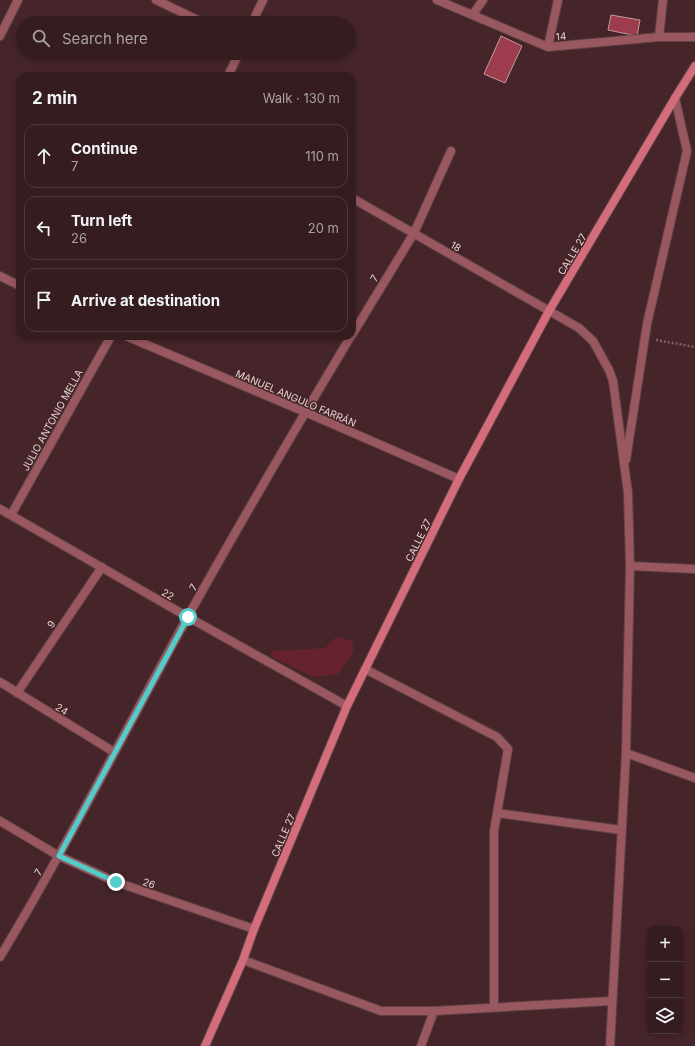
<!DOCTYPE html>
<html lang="en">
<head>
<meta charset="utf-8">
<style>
	:root { --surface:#341c1f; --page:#3c2528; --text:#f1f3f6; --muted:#a9a1a4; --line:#4e3a3d }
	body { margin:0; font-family:Inter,sans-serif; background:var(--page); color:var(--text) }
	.controls { position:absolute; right:12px; bottom:12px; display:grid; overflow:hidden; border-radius:8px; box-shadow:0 2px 6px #0003 }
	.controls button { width:36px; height:36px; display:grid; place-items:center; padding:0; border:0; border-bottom:1px solid var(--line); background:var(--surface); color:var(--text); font:20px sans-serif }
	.stop { position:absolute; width:12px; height:12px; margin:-9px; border:3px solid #53cdca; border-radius:50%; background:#fff }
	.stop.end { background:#53cdca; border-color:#fff; box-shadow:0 1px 4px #0008 }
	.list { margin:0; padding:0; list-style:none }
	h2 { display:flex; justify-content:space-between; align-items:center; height:52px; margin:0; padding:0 16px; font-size:17px }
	h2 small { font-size:13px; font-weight:400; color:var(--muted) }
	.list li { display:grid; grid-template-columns:26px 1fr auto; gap:12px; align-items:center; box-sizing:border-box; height:64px; margin:0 8px 8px; padding:0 8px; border:1px solid var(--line); border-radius:12px }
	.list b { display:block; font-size:15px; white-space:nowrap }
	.list p { margin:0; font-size:13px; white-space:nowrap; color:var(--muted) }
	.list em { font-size:13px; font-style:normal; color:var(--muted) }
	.icon { flex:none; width:22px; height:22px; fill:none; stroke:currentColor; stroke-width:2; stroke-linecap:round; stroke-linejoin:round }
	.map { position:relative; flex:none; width:695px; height:1046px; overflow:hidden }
	.search { position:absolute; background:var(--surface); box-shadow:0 2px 6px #0003; left:16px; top:16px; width:340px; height:44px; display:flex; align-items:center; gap:10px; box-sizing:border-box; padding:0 14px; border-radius:22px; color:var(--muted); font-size:15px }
	.panel { position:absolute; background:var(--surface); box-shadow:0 2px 6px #0003; left:16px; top:72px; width:340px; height:268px; border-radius:12px }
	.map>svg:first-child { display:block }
	.green { fill:#66222e }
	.building { fill:#9d3c4c; stroke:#c2999d }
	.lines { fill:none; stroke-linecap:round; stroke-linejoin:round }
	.lane-casing { stroke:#5f4144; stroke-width:10 }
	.street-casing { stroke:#5f4144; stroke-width:10 }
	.secondary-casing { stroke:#5f4144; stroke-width:10 }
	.path { stroke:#7e6164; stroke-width:2.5; stroke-dasharray:2 2; stroke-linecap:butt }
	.lane { stroke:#995860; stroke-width:8 }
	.street { stroke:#995860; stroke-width:8 }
	.secondary { stroke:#d36d7b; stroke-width:8 }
	.route { stroke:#53cdca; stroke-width:5 }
	.labels { text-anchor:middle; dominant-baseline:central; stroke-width:3; stroke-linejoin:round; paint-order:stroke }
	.street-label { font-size:10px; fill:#e8d2d3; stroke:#452529 }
</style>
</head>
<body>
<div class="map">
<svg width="695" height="1046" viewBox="0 0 695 1046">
	<rect width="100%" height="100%" fill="#452529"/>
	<path class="green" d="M336,637L352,641L354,651L338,674L314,677L270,656L273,651L325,648Z"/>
	<path class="building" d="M611,15L640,20L637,36L608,30Z
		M501,36L522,46L505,83L484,74Z"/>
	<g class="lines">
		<defs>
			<path id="lane" d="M659,37L663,0
				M630,566L695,569"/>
			<path id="street" d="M156,0L204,23
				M437,0L548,47L659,37H695
				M473,14L483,0
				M252,23L263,0
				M0,36L18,0
				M548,47L558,0
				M228,76L239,53
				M352,198L579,328L593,341L609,370L613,381L628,493L630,566L626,753L610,1046
				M0,276L20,286
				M352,335L414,233L451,151
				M126,336L305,412L459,479
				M626,460L647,324L687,151L675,98
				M0,509L188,617L347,706
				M11,515L111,336
				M365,669L497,737L508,749L494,831V1007
				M0,682L114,752
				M17,693L102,567
				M626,753L695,778
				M497,813L621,830
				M0,821L59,856L116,882L254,929
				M0,957C67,846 125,731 187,618C240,523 295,429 351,336
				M243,960L381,1011H434L611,1001
				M421,1046L434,1011"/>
			<path id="secondary" d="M205,1046L243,960L254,929L347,706L459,479L549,311L675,98L695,66"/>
		</defs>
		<use href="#lane" class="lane-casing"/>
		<use href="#street" class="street-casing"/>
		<use href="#secondary" class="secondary-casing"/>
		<path class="path" d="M656,340L695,347"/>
		<use href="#lane" class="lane"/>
		<use href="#street" class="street"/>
		<use href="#secondary" class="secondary"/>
	</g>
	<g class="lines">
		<path class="route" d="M116,882L59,856L188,617"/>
	</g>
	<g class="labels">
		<g class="street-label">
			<text transform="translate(561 36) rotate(-5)">14</text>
			<text transform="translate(456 246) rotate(30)">18</text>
			<text transform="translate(572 254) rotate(-59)">CALLE 27</text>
			<text transform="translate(374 278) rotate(-59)">7</text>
			<text transform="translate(296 398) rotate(23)">MANUEL ANGULO FARRÁN</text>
			<text transform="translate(52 420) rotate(-61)">JULIO ANTONIO MELLA</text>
			<text transform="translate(418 540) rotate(-64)">CALLE 27</text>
			<text transform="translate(193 587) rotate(-60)">7</text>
			<text transform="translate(168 594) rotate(30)">22</text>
			<text transform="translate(51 624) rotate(-56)">9</text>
			<text transform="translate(62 709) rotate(32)">24</text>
			<text transform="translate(283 835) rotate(-67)">CALLE 27</text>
			<text transform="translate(38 872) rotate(-60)">7</text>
			<text transform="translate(149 883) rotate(19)">26</text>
		</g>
	</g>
</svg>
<div class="controls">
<button>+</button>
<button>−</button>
<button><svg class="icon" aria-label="layers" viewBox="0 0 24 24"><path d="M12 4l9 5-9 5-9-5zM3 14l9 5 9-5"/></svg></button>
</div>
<div class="stop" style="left:188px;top:617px"></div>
<div class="stop end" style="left:116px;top:882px"></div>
<div class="search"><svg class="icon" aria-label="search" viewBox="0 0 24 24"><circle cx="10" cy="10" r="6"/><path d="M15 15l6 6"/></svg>Search here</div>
<section class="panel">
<h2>2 min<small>Walk · 130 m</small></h2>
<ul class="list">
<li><svg class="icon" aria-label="ahead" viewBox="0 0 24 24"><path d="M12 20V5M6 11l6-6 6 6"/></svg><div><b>Continue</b><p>7</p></div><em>110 m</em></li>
<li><svg class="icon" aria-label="left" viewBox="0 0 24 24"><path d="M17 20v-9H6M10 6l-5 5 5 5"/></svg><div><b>Turn left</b><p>26</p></div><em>20 m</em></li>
<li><svg class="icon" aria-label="arrive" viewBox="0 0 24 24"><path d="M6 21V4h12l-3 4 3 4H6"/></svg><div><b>Arrive at destination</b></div></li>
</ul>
</section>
</div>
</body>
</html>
